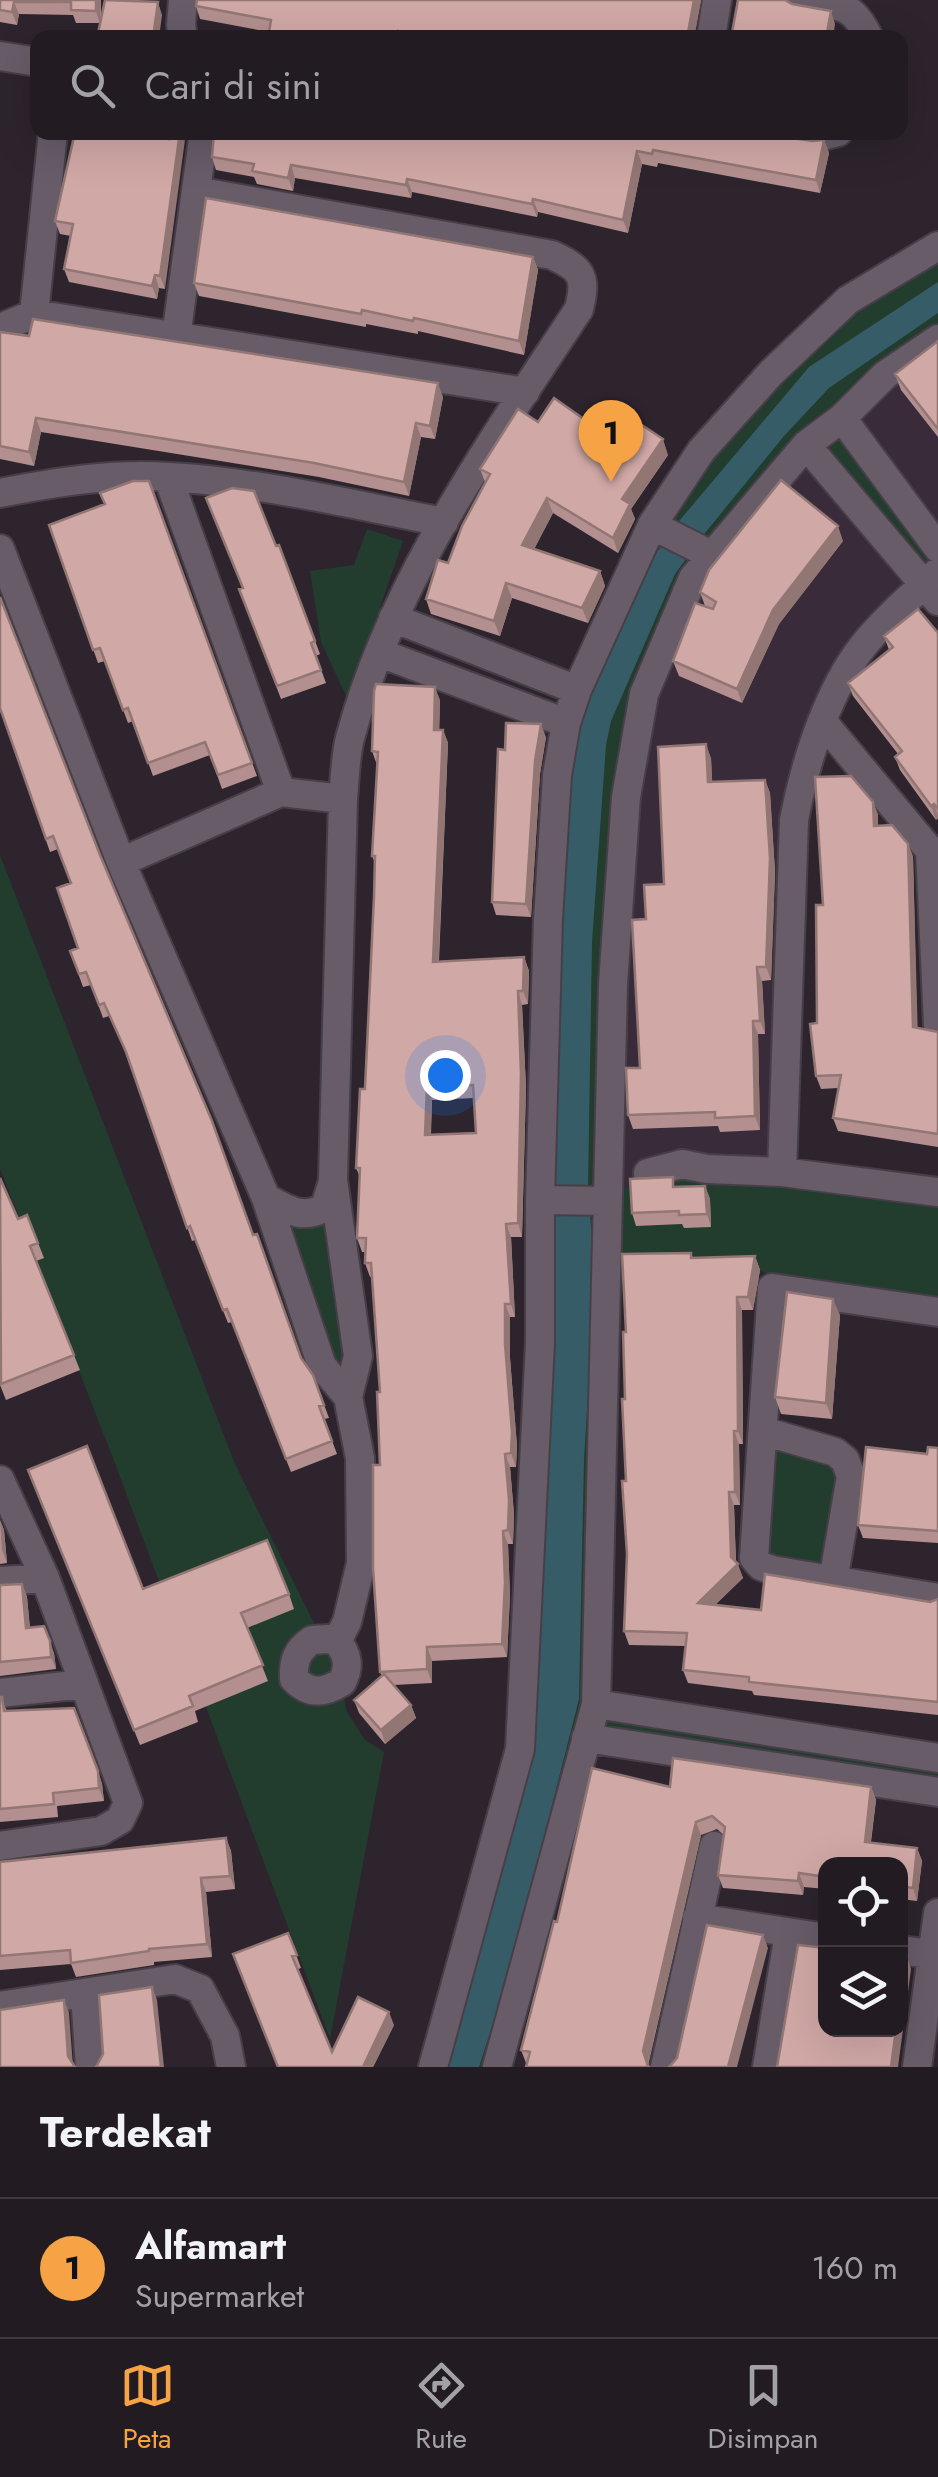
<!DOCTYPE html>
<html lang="id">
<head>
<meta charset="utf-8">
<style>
	:root { --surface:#221b22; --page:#2a242a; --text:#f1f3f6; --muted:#a2a1a5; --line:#3f3940; --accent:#f5a345 }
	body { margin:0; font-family:Jost,sans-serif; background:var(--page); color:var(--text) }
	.controls { position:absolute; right:30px; bottom:30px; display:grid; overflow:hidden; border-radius:20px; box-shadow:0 10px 40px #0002 }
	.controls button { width:90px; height:90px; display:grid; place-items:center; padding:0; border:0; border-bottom:2px solid var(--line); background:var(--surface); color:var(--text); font:50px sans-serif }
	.you { position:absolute; left:445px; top:1075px; width:35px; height:35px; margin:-25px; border:8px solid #fff; border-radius:50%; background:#1a73e8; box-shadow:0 0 0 15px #1a73e833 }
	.badge { display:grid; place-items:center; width:65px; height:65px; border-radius:50%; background:var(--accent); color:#111; font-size:32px; font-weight:700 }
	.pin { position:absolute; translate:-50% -82px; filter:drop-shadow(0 2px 5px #0008) }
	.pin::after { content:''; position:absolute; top:52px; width:35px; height:30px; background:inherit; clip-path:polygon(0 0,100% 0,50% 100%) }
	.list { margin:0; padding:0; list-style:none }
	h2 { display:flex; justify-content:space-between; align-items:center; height:130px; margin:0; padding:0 40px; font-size:42px }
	h2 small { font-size:32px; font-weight:400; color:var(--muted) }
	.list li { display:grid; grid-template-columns:65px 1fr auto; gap:30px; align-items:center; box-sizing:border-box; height:140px; padding:0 40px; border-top:2px solid var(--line) }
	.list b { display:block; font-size:38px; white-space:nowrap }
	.list p { margin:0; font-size:32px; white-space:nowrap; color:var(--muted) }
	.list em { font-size:32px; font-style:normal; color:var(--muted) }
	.icon { flex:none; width:55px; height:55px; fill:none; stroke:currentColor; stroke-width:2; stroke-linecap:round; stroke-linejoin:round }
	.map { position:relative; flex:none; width:938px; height:2067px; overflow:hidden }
	.search { position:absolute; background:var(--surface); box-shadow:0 10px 40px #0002; left:30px; right:30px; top:30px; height:110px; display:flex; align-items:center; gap:25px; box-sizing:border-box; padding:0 35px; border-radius:20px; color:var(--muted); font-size:38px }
	.sheet { height:270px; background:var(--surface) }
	nav { display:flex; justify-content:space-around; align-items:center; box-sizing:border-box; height:140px; border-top:2px solid var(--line); background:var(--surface); font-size:28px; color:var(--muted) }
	nav a { display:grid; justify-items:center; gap:5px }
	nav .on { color:var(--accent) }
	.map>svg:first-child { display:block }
	.built { fill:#392b3a }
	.green { fill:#223c2e }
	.water { fill:#365d67 }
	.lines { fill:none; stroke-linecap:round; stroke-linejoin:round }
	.street-casing { stroke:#473f48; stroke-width:32 }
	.street { stroke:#675c68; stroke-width:28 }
	.wall { fill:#b3908f; fill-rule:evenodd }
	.shaded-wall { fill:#927674 }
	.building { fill:#d0a8a6; stroke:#927674; stroke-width:2.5; fill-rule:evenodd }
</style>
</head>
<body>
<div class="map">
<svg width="938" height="2067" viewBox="0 0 938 2067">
	<rect width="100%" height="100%" fill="#2d242e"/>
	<path class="built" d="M938,339V548L842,418Z
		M806,445L924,584L857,654L794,820L782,1172L606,1201L626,797L676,624Z"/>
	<path class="green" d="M938,246V339L842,419L938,548V601L805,445L693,578L644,694L607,1200L648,1173L938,1192V1312L772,1288L770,1274C713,1257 665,1261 607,1267L596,1703L938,1758V1792L586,1738L497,2067H433L503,1814L589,1214L605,1229L591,1201L543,1136L631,572L771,373Z
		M367,529L403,541L348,700L321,642L310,571L354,565Z
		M0,855L235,1464L322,1639H328L342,1682L346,1710L365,1740L384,1752L330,2039L111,1453L0,1169Z
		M333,1180L348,1397L266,1198L314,1214Z
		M763,1431L845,1460L833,1581L761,1566Z"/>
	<path class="water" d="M938,282V313L829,388L784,436L705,533L675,574L611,721L606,745L592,942L588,1188L595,1281L584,1459L579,1699L510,1970L479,2067H438L525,1754L562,886L568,775L580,716L650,562L680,520L809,367Z"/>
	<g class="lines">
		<defs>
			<path id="street" d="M183,0L181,25L183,38
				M801,0C838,7 851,0 869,38
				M711,38L717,0
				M0,56L38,62
				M786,132L819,137L838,132
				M196,191L552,255C582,269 587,276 579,309C491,443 392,581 350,738C345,757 345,779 343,799L333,1180L358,1356L348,1397L360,1458L361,1563L347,1622L337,1641
				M34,314L53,132
				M0,328L34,314L525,392
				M176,337L204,132
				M842,418L938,548
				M806,445L938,601
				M168,477L281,792
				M0,493C56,482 112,473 169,477C261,482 354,505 444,522
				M652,525L713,556
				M0,549L121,862L266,1198L322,1366L348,1397
				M393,618L577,690
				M380,653L566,723
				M822,721L938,860
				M930,849L938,1024
				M121,862L281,792L343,799
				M782,1172L794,820C804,767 825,699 857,654C877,626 912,595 938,572
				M648,1173L682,1164L707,1169L782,1172L938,1192
				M266,1198C286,1209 303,1221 325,1207L333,1181
				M540,1200L606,1201
				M938,1312L772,1288L754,1558L761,1566L772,1570L938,1598
				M763,1431L835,1452L845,1460L851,1476L833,1581
				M0,1480L45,1578L128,1803L120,1820L101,1831L0,1846
				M0,1581L45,1578
				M328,1639L337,1641C348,1655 350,1666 342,1682C324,1693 310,1695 294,1679C293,1661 297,1650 312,1640Z
				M0,1693L83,1684
				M596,1704L938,1758
				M586,1738L938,1792
				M697,1918L826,1938
				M900,1950L938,1955
				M85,1994L90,2067
				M0,2006L175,1979L200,1989L225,2036L231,2067
				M433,2067L520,1749L540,1342V1200L548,919L557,775L566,723L577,690L652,525L701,451L771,373L848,300L938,246
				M497,2067L596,1704L613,984L626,797L644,694L693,578L806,445L842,418L885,375L938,339
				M665,2067L714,1846
				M767,2067L789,1933
				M917,2067L938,1913"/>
		</defs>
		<use href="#street" class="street-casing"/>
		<use href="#street" class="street"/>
	</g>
	<path class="wall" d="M0,0H101V21L162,15L100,23H76L73,15L19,14L17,25L0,22Z
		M197,0H701L694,38H268L269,32L200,19L196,6Z
		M146,132L165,289L159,288L157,299L69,282L64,269L71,236L60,234L55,221Z
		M779,136L812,141L824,140L829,153L820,193L658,163L657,167L642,164L628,233L538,212L537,217L412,192L411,198L295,178L293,191L257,184L254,177L216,170L212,157Z
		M533,257L538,270L524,355L418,331V334L366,324V327L199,296L194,283Z
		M0,332L443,397L435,439L421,437L409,496L319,477L41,432L34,466L0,459Z
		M938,341V437L901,390L895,374Z
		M538,422L598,429L668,455L631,509L635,519L618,553L553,513L534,549L600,571L605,586L588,623L512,598L500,636L431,614L426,599L448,563L485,482L480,469Z
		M149,481L257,776L222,789L210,755L153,776L133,721L128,723L105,661L98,663L49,525L105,504Z
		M843,541L779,624L742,703L679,676L673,661L705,606L700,592Z
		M279,545L320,654L316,656L326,683L281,699L239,589L242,588Z
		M938,633V818L936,820L900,770L895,757L898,754L853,696L848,683L889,650L884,636Z
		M440,700L439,730H443L448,743L439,961L524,957L529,971L528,1004L522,1005L526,1087L522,1237H511L515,1317H510V1358L517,1446L516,1467H510L514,1514L513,1544H508L510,1596L507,1657L432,1661V1683L394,1685L411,1705L416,1718L385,1744L359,1713L354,1700L382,1676L380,1672V1392L372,1277H370L365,1263L366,1252H362L357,1238L360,1177L356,1168L365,1089L375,863L372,856L377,765L372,751ZM474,1098L476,1133L431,1135L432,1100Z
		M0,708L100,855L301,1359L313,1375L329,1418L324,1419L337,1454L291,1472L232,1322L228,1323L195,1240L192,1241L130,1062L109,1016L103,1018L91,985L83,987L70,951L78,948L71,883L58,849L50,852Z
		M546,737L540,774L531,917L496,915L492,902L505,750Z
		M711,758L712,782L765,780L770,793L775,872L771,980L762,981L765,1034H758L760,1130L720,1132L718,1126L633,1129L628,1115L640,1068L646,919L664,884Z
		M873,802L878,815V826L908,844L913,857L917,1028L938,1032V1147L838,1131L833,1118L838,1088L821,1089L816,1076L823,905Z
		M705,1186L710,1199L711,1227L684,1228L682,1224L636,1226L632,1213L677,1187Z
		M27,1215L44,1258L36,1261L80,1370L6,1400L0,1385L18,1219Z
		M691,1253L693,1258L755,1256L760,1270L753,1310H742L743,1444H739L740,1505H734L736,1562L743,1578L715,1605L761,1610L930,1602L938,1599V1715L754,1695L752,1691L688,1683L683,1670L686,1646L629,1645L624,1631L627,1554L625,1399L626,1332Z
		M840,1315L832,1419L781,1414L775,1397Z
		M938,1448V1543L863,1538L858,1525Z
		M34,1485L143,1589L289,1594L294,1609L247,1628L268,1681L195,1711L198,1722L140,1745Z
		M0,1520L4,1530L7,1563L0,1564Z
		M22,1584L27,1597L30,1628L54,1653L56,1669L0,1676V1585Z
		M0,1697L7,1711L98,1771L102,1784L104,1801L57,1806L58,1817L0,1822Z
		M670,1787H871L876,1800L871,1842L917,1848L922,1861L917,1901L900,1899V1864H826V1889L804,1887L803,1895L723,1888L718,1875L724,1835L717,1829L701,1835L648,2066L526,2063L521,2050L557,1922Z
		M226,1838L231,1851L235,1889L206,1892L212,1957L154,1962V1965L76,1977L71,1964L0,1970V1862Z
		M288,1933L301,1968L298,1969L332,2052L394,2025L373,2067H278Z"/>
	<path class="shaded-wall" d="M96,0H101L100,23L96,11Z
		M694,0H701L694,38H687Z
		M14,2L19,14L17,25L12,12Z
		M158,2L162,15L159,38H153Z
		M831,11L835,24L833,38H826Z
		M180,132H186L165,289L160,276Z
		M824,140L829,153L820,193L816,180Z
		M637,151L642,164L628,233L623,220Z
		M291,165L295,178L293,191L288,178Z
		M407,179L412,192L411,198L406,185Z
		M533,199L538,212L537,217L532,204Z
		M533,257L538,270L524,355L519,341Z
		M155,275L159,288L157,299L152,286Z
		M438,383L443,397L435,439L430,426Z
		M36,418L41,432L34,466L29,452Z
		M416,423L421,437L409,496L404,482Z
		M663,439L668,455L631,509L635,519L618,553L613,538L622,499Z
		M547,498L553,513L528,561L522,545Z
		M838,526L843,541L779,624L742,703L737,689L773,610Z
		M600,571L605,586L588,623L582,608Z
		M506,583L512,598L500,636L494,621Z
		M435,687L440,700L439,743L434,730Z
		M541,724L546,737L540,774L531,917L526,904L535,761Z
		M443,730L448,743L438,975L433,962Z
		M706,744L711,758L713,796L708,782Z
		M765,780L770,793L775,872L771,980L766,967Z
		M873,802L878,815V839L874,826Z
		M934,804L938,815V818L936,820L931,806Z
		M908,844L913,857L918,1040L913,1027Z
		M524,957L529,971L528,1004L523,991Z
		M757,967L762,981L765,1034L760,1021Z
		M518,991L522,1005L526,1087L522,1237L518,1223Z
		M753,1021L758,1034L760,1130L755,1116Z
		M427,1087L432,1100L430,1149L425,1135Z
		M705,1186L710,1199L711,1227L707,1214Z
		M506,1224L511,1237L515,1317L511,1304Z
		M755,1256L760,1270L753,1310L748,1297Z
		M737,1297L742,1310L743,1444L738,1431Z
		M833,1299L840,1315L832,1419L826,1403Z
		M505,1304L510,1317V1358L517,1446L516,1467L511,1453L505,1344Z
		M734,1431L739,1444L740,1505L735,1492Z
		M505,1454L510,1467L514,1514L513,1544L508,1530Z
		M729,1492L734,1505L736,1567L738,1564L743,1578L703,1616L698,1603L731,1557Z
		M0,1520L4,1530L7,1563L2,1550Z
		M503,1531L508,1544L510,1596L507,1657L502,1644Z
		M22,1584L27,1597L31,1641L26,1628Z
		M50,1641L54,1653L56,1669L51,1657Z
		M427,1647L432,1661V1683L427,1669Z
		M411,1705L416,1718L385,1744L381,1730Z
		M98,1771L102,1784L104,1801L99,1788Z
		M871,1787L876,1800L869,1855L865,1842Z
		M696,1822L701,1835L648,2064L643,2051Z
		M226,1838L231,1851L235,1889L230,1876Z
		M917,1848L922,1861L917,1901L913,1888Z
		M799,1873L804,1887L803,1895L798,1881Z
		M201,1878L206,1892L212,1957L207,1944Z
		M763,1935L768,1948L737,2067H728Z
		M907,1956L911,1969L898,2067H891L896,2030H900V2000Z
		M152,1987L157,2000L164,2067H161Z
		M64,2000L69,2013L73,2067L68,2056Z
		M389,2012L394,2025L373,2067H363Z"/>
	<path class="building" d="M0,0H96V11L71,10V2H14L12,12L0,10Z
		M105,0L158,2L153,38H97Z
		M197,0H694L687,38H430L398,31L396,38H268L271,20L196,6Z
		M738,0H785L792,4L831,11L826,38H731Z
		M75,132H140L139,134L169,139L170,132H180L160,276L155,275L152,286L64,269L73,224L55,221Z
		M214,132H771L779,136L812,141L824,140L816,180L653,150L652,154L637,151L623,220L533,199L532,204L407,179L406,185L291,165L288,178L252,171L254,164L212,157Z
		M206,198L533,257L519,341L414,318L413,321L362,310L361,314L194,283Z
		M33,319L438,383L430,426L416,423L404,482L314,463L36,418L29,452L0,446V332L29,336Z
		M938,341V429L895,374Z
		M554,398L598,429L613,406L663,439L622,499L630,504L613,538L547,498L522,545L600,571L582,608L506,583L494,621L426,599L438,560L448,563L462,526L490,474L480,469L518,409L538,422Z
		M781,480L838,526L773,610L737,689L673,661L695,603L713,609L716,602L700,592L709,570Z
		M133,481H149L252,763L218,775L205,742L148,763L128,708L123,710L100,648L93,650L49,525L105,504L100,493Z
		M232,488L254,491L276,546L279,545L315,641L311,643L321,670L277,686L239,589L243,588L206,498Z
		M0,597L100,855L212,1121L253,1235L257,1234L301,1358L313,1375L324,1405L319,1406L332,1441L286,1459L227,1309L223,1310L190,1226L187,1228L126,1052L104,1003L99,1005L86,972L79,974L70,951L78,948L57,888L71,883L53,836L46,839L0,708Z
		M918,609L938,633V809L934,804L931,806L895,757L902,751L848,683L893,647L884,636Z
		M376,684L435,687L434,730H443L433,962L524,957L523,991H518L521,1073L518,1223L506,1224L511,1304H505V1344L512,1432L511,1453L505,1454L509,1500L508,1530L503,1531L505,1582L502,1644L427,1647V1669L380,1672L373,1568V1465H380L377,1392H380L371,1263H365L366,1238H357L360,1168H356L360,1089H365L374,896L375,856H372L378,752L372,751L374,691ZM473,1085L476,1133L425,1135L427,1087Z
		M506,723L541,724L535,761L526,904L492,902L498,749L505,750Z
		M706,744L708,782L765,780L770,858L766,967H757L760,1021H753L755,1116L715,1118V1112L628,1115L626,1068H640L632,920L646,919L644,885L664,884L658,747Z
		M851,776L873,802L874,826L892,825L908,844L913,1027L938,1032V1134L833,1118L841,1075L816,1076L810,1024L817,1023L816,905H823L815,777Z
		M673,1177V1187L705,1186L707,1214L679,1215V1211L632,1213L630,1179Z
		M0,1178L18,1219L27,1215L38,1243L30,1246L74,1355L1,1384Z
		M691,1253V1258L755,1256L748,1297H737L738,1431H734L735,1492H729L731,1557L738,1564L698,1603L761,1610L765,1574L930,1602L938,1599V1702L749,1682V1677L683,1670L687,1633L624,1631L627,1554L622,1481H626L622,1399H625L623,1332H626L622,1254Z
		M787,1292L833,1299L826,1403L775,1397Z
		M87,1446L143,1589L267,1540L289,1594L241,1613L263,1665L189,1696L193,1706L134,1730L28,1470Z
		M866,1447L927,1454L928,1447L938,1448V1531L858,1525Z
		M22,1584L26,1628L44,1626L50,1641L51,1657L0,1662V1585Z
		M384,1674L411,1705L381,1730L354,1700Z
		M0,1697H2L4,1711L74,1708L98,1771L99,1788L53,1793L54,1804L0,1809Z
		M673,1758L871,1787L865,1842L917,1848L913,1888L900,1886V1864H826V1877L799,1873L798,1881L718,1875L725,1827L712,1816L696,1822L643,2051L648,2066L650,2067H526L530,2052L521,2050L554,1921L557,1922L592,1768L670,1787Z
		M226,1838L230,1876L201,1878L207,1944L149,1949V1951L71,1963L70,1950L0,1956V1862Z
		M707,1925L763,1935L728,2067H669L677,2058Z
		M288,1933L297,1955L292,1956L332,2052L358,1997L389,2012L363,2067H278L233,1954Z
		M798,1945L826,1948V2030H896L891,2067H777Z
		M900,1955L907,1956L900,2000Z
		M152,1987L161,2067H96L103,2054L99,1995Z
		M64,2000L68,2056L75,2067H0V2010Z"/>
</svg>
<div class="controls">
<button><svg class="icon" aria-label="locate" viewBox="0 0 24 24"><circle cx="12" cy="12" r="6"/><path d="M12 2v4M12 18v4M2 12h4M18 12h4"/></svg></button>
<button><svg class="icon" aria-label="layers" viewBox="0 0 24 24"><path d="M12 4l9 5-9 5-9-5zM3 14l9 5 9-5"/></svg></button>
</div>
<div class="you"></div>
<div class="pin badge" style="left:611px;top:482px">1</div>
<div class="search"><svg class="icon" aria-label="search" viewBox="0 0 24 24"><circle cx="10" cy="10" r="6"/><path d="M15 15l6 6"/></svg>Cari di sini</div>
</div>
<section class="sheet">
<h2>Terdekat<small></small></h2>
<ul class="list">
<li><span class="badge">1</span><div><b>Alfamart</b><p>Supermarket</p></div><em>160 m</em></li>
</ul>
</section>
<nav>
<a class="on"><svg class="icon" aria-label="map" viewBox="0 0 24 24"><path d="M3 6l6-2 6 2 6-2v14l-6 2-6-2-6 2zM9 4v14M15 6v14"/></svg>Peta</a>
<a><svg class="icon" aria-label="directions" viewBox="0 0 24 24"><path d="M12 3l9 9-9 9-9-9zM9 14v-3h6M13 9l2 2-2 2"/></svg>Rute</a>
<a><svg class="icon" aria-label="saved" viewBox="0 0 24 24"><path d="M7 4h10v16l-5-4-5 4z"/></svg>Disimpan</a>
</nav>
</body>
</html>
